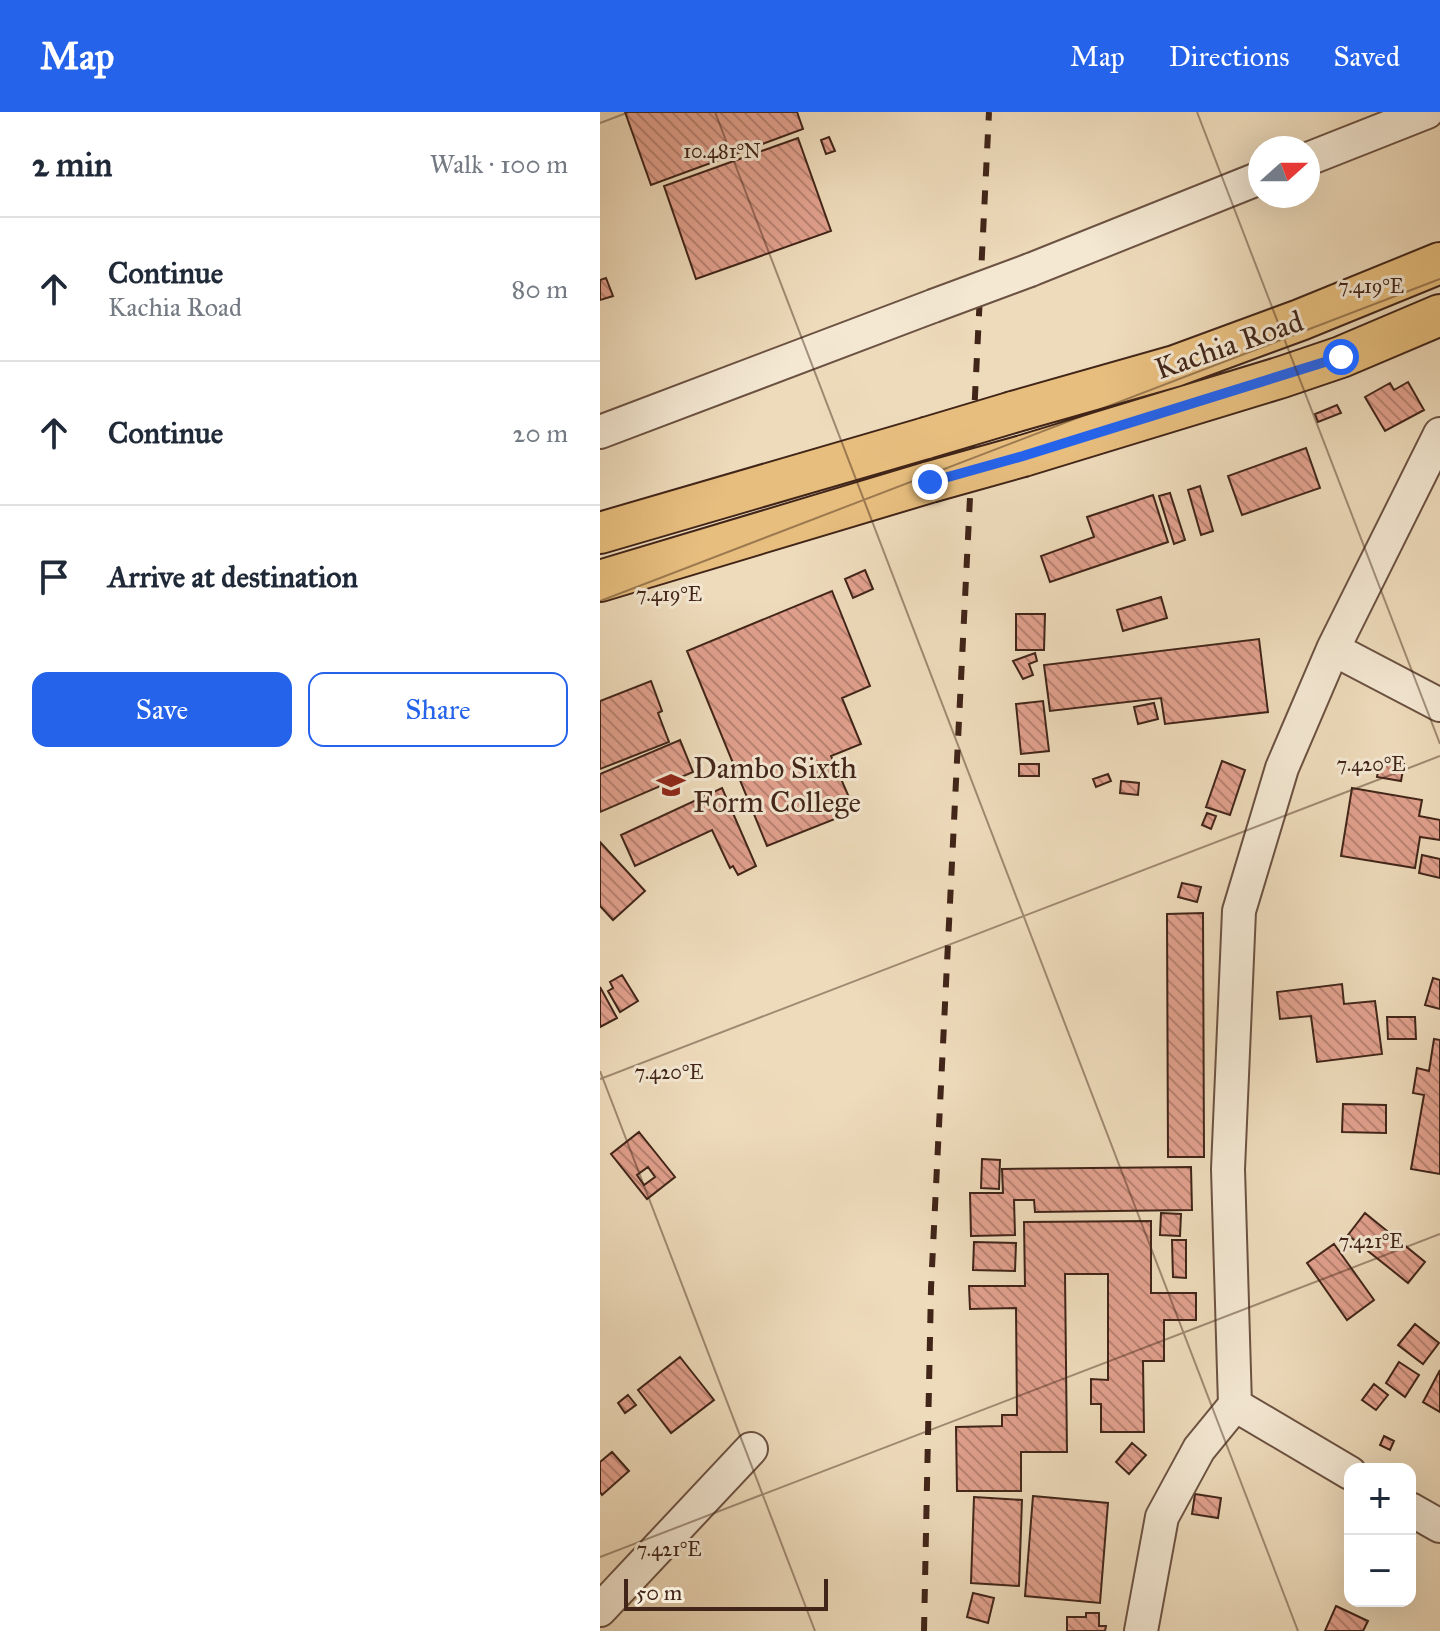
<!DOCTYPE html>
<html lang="en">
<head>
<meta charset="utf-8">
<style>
	:root { --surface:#fff; --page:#f2f2f3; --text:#1f2937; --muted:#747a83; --line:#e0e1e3; --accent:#2563eb }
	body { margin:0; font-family:"IM FELL Great Primer",serif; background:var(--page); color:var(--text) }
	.controls { position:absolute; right:24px; bottom:24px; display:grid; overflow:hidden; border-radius:16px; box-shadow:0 8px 32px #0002 }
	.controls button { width:72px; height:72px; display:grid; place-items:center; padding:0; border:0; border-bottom:2px solid var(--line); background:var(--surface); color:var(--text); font:40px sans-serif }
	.compass { position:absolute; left:648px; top:24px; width:72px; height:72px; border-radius:50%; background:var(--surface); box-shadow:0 8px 32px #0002; rotate:69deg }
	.scale { position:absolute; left:24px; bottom:20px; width:204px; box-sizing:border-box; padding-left:8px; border:4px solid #412519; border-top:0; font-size:22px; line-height:28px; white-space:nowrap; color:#412519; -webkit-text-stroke:6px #f4e8d3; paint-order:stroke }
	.stop { position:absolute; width:24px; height:24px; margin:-18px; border:6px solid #2563eb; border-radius:50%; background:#fff }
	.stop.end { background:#2563eb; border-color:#fff; box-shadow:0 2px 8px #0008 }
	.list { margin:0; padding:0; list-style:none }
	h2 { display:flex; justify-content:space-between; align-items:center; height:104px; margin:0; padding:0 32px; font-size:34px }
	h2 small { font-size:26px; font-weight:400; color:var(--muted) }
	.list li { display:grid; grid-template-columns:52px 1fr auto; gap:24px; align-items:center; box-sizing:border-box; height:144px; padding:0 32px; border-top:2px solid var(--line) }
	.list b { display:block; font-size:30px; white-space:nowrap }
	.list p { margin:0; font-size:26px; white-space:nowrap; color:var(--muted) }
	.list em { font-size:26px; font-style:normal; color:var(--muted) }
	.actions { display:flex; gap:16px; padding:24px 32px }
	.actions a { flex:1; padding:18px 0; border:2px solid var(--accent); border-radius:16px; text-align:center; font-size:28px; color:var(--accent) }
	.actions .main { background:var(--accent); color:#fff }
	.icon { flex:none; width:44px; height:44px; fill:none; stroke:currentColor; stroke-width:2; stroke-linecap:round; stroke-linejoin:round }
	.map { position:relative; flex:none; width:840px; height:1519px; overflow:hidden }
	header { display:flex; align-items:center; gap:48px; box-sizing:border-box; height:112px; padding:0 40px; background:var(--accent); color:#fff }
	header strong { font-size:38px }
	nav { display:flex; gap:44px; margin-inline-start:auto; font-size:28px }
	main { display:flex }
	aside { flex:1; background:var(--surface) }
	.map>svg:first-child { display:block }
	.building { fill:url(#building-back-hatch); stroke:#412519; stroke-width:2; fill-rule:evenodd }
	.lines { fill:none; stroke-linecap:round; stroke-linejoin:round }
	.minor-casing { stroke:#6c5242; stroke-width:36 }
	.major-casing { stroke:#412519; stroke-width:44 }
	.minor { stroke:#f4e8d3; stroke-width:32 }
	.major { stroke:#e7be7e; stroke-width:40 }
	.rail { stroke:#412519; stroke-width:6; stroke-dasharray:14 14; stroke-linecap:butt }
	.minor-bridge-casing { stroke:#6c5242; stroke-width:36; stroke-linecap:butt }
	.major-bridge-casing { stroke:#412519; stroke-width:44; stroke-linecap:butt }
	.minor-bridge { stroke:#f4e8d3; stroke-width:32 }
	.major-bridge { stroke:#e7be7e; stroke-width:40 }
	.route { stroke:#2563eb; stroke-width:10 }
	.ticks { fill:none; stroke:#412519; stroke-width:2; stroke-opacity:0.45 }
	.labels { text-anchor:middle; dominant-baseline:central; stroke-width:6; stroke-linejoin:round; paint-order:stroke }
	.street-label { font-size:30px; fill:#412519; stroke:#f4e8d3 }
	.poi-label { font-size:30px; fill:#412519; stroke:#f4e8d3; text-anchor:start }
	.ticks-label { font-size:20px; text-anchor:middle; fill:#412519; stroke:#f4e8d3; stroke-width:6; stroke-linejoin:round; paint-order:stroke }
</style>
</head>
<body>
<header>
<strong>Map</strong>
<nav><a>Map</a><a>Directions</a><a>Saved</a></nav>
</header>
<main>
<aside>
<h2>2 min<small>Walk · 100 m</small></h2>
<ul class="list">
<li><svg class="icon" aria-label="ahead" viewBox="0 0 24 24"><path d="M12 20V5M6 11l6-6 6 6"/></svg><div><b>Continue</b><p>Kachia Road</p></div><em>80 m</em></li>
<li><svg class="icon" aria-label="ahead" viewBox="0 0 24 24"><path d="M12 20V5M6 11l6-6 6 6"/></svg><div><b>Continue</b></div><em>20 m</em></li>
<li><svg class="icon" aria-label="arrive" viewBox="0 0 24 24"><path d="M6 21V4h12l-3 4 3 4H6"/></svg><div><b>Arrive at destination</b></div></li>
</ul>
<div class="actions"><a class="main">Save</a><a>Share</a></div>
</aside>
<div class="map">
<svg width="840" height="1519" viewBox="0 0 840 1519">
	<defs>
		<pattern id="building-back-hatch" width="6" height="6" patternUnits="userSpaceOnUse" patternTransform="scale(2)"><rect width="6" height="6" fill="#e2a18e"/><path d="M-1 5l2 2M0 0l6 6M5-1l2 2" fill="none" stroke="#b98373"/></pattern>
	</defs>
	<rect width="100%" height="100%" fill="#eedbbb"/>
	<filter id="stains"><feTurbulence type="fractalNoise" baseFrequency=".0025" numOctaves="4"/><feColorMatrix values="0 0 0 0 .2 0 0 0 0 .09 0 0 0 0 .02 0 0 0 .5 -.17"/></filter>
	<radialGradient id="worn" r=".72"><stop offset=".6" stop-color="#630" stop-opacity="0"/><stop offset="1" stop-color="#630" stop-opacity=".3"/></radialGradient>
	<path class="building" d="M25,0H197L203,17L51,73Z
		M229,25L235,39L226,42L221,28Z
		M198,26L231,119L96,167L64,74Z
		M6,166L13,184L0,188V168Z
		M808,270L824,298L785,319L765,285L790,271L794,278Z
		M737,293L741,301L718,310L715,302Z
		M706,336L720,376L642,403L628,364Z
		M600,374L613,419L601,423L588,378Z
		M570,381L585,428L574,432L559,384Z
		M553,383L568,430L450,470L441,444L494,425L487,405Z
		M265,458L273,477L253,486L245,467Z
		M232,479L270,574L242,586L261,632L231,644L255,699L167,734L87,539Z
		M561,485L567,506L523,519L517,498Z
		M416,502H445L444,538H416Z
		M659,527L668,600L565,612L561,586L450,599L444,553Z
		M435,541L437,549L429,552L433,563L423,567L413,549Z
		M51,569L62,599L58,601L69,630L0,657V589Z
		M443,589L449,639L421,642L416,592Z
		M554,591L558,607L538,612L534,595Z
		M80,628L93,660L0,700V662Z
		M780,648L804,652L801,669L777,665Z
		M622,649L645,658L630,703L606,695Z
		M419,652H439V664H419Z
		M508,662L511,669L496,675L493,667Z
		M521,669L539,671L538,683L520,681Z
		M122,676L156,754L138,763L133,754L130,756L112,718L35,754L21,723Z
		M752,676L822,688L819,704L840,708V728L820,725L815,756L741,744Z
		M607,701L616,704L611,717L602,713Z
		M0,730L45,779L13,808L0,794Z
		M822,743L840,747V766L819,761Z
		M582,771L601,775L597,790L578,785Z
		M603,801L604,1045H568L567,802Z
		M22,863L38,889L20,900L8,879L13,876L10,870Z
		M833,866L840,868V897L825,893Z
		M742,872L744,892L775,889L782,942L717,950L711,904L680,907L677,880Z
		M0,875L17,906L0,915Z
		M787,905H815L816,927H788Z
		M834,927L840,928V1062L811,1057L824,983L813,981L817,956L829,959Z
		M743,992L786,993V1021L742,1020Z
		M39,1020L75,1065L47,1087L11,1042ZM48,1055L55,1065L44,1073L37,1063Z
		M382,1047L400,1048L399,1077L381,1076Z
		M591,1055L592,1098L435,1100L434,1088H414L415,1123L371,1124L370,1081H403L402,1057Z
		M561,1101L581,1102L580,1124L560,1123Z
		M765,1101L825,1150L808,1171L748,1123Z
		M551,1109V1181H596V1208H564V1249H543L544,1320H501V1292H491V1267L508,1268V1162H465L467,1340H421V1379H357L356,1315L402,1314V1303H417L416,1196L370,1197L369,1174H425L424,1110Z
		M572,1128H586V1166L573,1165Z
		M374,1130L416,1131L415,1159L373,1158Z
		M734,1132L774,1188L747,1208L707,1151Z
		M815,1212L839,1231L823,1252L798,1233Z
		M80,1245L114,1288L71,1321L38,1278Z
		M799,1250L819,1263L805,1285L786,1271Z
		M840,1258V1300L823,1290Z
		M774,1272L788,1283L776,1298L762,1288Z
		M28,1283L36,1293L25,1301L18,1291Z
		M784,1324L794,1329L790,1338L780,1333Z
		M532,1331L546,1343L529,1362L516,1350Z
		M12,1340L29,1359L2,1383L0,1380V1350Z
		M595,1382L621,1386L618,1406L592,1402Z
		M433,1384L508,1391L500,1491L425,1484Z
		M374,1385L422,1388L419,1474L371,1471Z
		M373,1481L394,1486L388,1511L367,1505Z
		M736,1494L768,1509L763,1519H725Z
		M486,1501H499V1514H506L505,1519H467V1505H486Z"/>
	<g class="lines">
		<defs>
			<path id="minor" d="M708,47L827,0
				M430,158L660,66
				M0,320L333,194
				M733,537L840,593
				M750,1361L635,1293L628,1057L639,799L682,656L733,537L840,322
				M810,1397L840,1414
				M0,1498L151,1337
				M541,1519L562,1405L599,1337L635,1293"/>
			<path id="major" d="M413,300L575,254L700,208L840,151
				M423,344L682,265L741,245L840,203
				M0,421L326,326
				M0,469L330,370"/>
		</defs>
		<use href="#minor" class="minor-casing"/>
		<use href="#major" class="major-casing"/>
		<use href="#minor" class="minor"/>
		<use href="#major" class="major"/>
		<path class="rail" d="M324,1519L331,1176L389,0"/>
		<defs>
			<path id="minor-bridge" d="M333,194L430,158"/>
			<path id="major-bridge" d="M326,326L413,300
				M330,370L423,344"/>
		</defs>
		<use href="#minor-bridge" class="minor-bridge-casing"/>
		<use href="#major-bridge" class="major-bridge-casing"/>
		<use href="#minor-bridge" class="minor-bridge"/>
		<use href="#major-bridge" class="major-bridge"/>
	</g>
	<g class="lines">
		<path class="route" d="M330,370L423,344L741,245"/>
	</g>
	<path class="ticks" d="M115,0L698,1519M597,0L840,632M0,11L29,0M0,489L840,167M0,959L215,1519M0,967L840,644M0,1445L840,1122"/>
	<defs>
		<symbol id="school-bare" viewBox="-9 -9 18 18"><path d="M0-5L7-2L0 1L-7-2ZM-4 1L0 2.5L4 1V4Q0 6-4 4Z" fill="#8f2418" stroke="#f4e8d3" stroke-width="2.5" paint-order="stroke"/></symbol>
	</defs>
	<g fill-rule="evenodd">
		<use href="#school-bare" x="51" y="653" width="40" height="40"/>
	</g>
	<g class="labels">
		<g class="street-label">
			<text transform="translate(629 233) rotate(-19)">Kachia Road</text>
		</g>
		<g class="poi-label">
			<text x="93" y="656">Dambo Sixth<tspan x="93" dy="34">Form College</tspan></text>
		</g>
	</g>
	<g class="ticks-label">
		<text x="122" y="46">10.481°N</text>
		<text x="771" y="181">7.419°E</text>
		<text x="69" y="489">7.419°E</text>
		<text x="771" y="659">7.420°E</text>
		<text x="69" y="967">7.420°E</text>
		<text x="771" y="1136">7.421°E</text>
		<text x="69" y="1444">7.421°E</text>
	</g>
	<rect width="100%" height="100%" filter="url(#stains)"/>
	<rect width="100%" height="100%" fill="url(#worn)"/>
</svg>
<div class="controls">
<button>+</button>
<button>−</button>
</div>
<svg class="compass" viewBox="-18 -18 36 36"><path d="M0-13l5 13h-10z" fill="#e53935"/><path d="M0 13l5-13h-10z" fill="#747a83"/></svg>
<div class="scale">50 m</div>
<div class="stop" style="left:741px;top:245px"></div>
<div class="stop end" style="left:330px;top:370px"></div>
</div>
</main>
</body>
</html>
